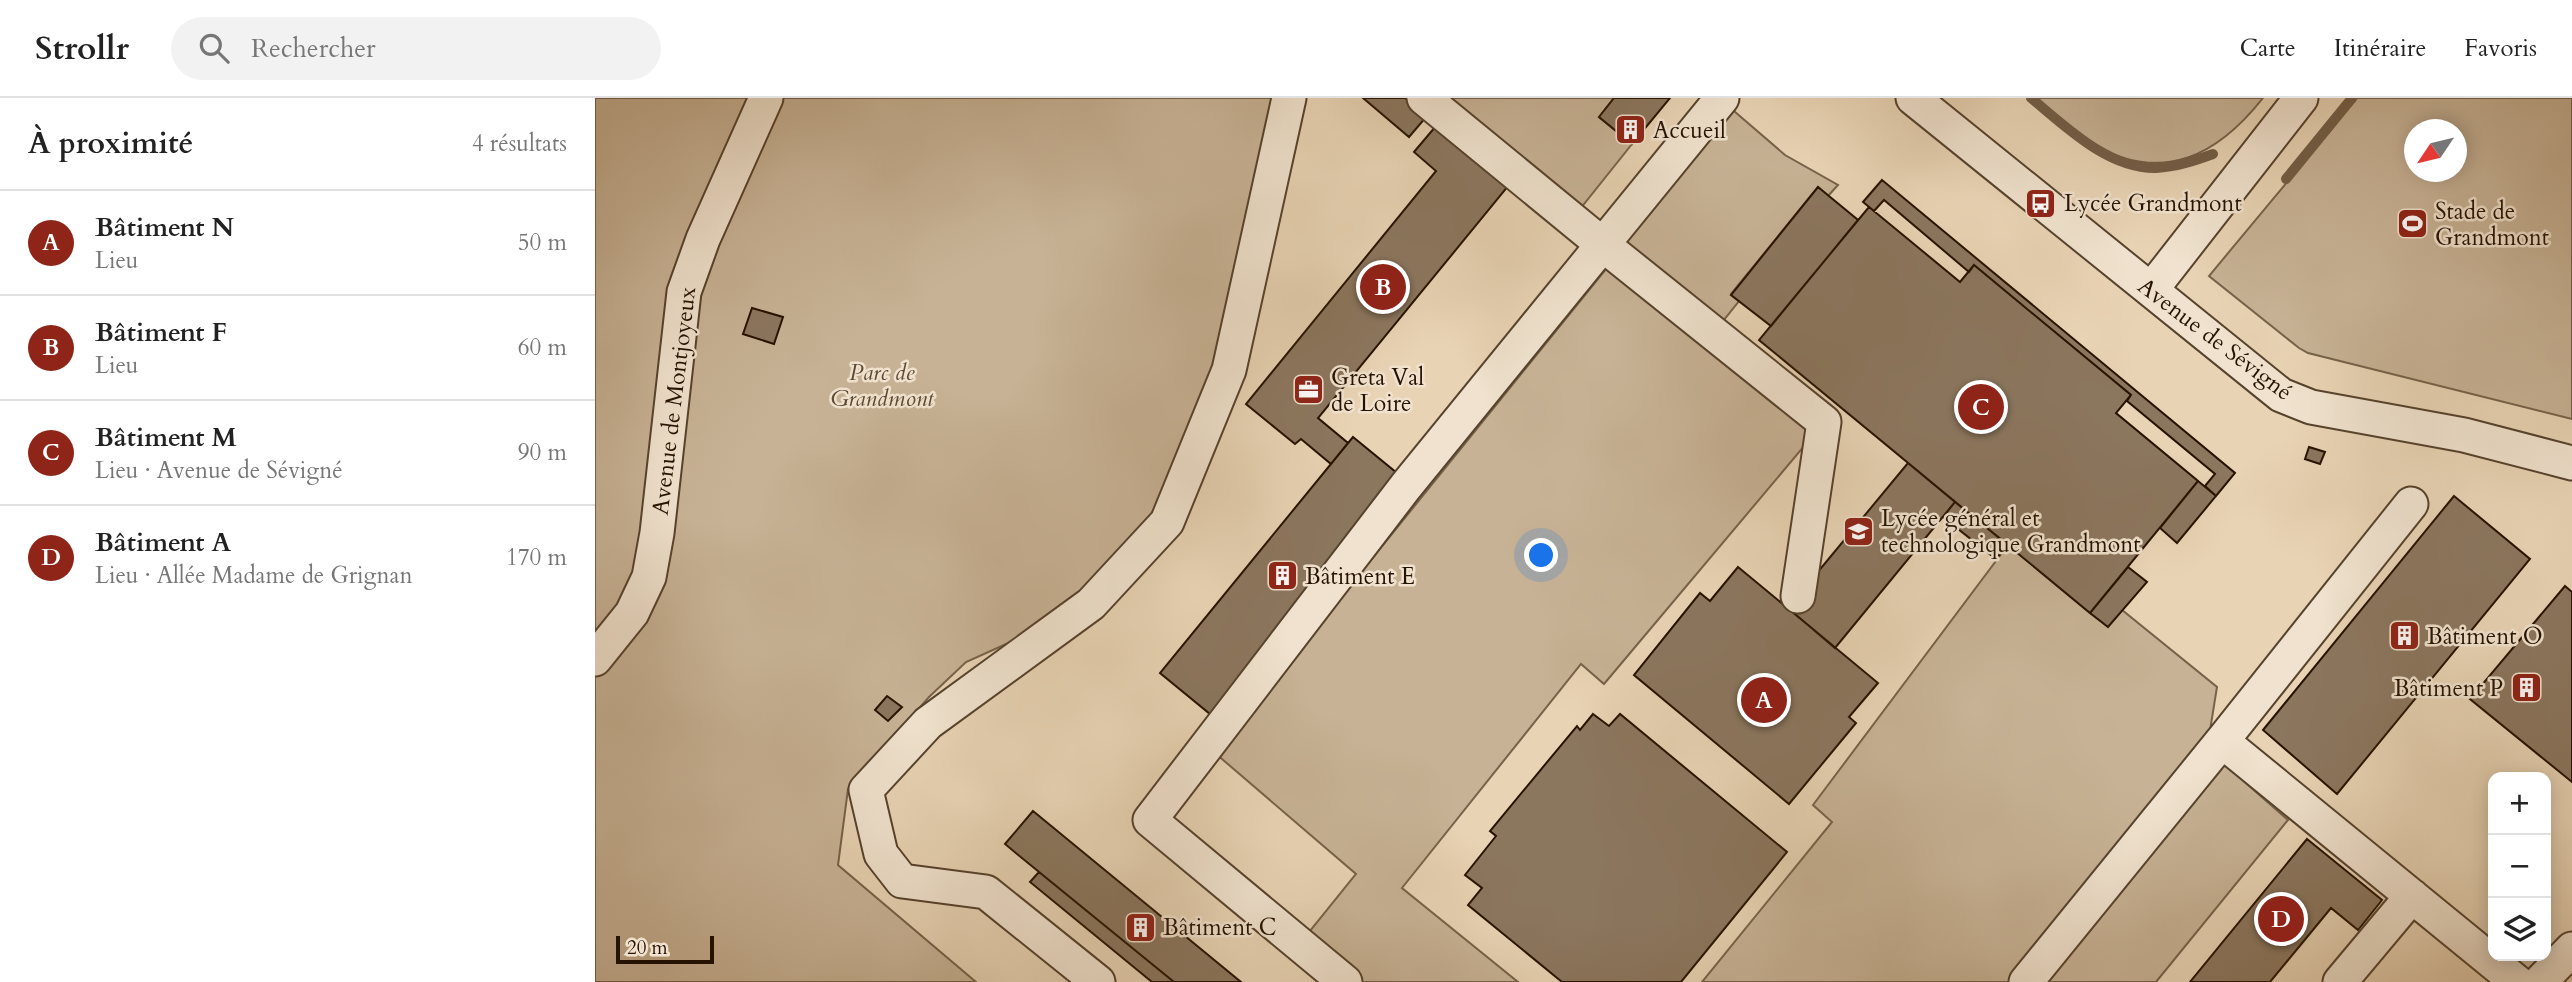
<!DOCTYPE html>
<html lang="fr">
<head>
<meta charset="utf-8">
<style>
	:root { --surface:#fff; --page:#f2f2f2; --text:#222; --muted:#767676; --line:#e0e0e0; --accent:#8f2418 }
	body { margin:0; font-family:Cardo,serif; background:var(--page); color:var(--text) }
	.controls { position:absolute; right:21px; bottom:21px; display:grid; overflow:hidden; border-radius:14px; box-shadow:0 4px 18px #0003 }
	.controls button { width:63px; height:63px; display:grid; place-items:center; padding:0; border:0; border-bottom:2px solid var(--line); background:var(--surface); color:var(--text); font:35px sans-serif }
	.compass { position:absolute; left:1809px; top:21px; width:63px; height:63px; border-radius:50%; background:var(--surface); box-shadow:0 4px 18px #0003; rotate:235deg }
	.scale { position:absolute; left:21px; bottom:18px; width:98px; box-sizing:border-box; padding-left:7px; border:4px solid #261200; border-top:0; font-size:19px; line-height:24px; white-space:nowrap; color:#261200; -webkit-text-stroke:5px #f0e2ce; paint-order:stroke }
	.you { position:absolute; left:947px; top:458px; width:24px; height:24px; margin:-18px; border:5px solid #fff; border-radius:50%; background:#1a73e8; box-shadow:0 0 0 10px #1a73e833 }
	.badge { display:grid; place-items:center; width:46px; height:46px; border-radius:50%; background:var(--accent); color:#fff; font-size:23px; font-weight:700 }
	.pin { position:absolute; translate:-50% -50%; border:4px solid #fff; box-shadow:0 2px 7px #0006 }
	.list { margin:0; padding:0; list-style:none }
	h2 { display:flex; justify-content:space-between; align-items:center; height:91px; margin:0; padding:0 28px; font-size:30px }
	h2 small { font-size:23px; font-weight:400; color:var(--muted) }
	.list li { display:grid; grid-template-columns:46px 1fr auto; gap:21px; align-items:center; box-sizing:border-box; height:105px; padding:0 28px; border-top:2px solid var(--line) }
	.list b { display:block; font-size:26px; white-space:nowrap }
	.list p { margin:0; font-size:23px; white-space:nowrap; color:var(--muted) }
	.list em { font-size:23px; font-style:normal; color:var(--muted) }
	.icon { flex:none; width:38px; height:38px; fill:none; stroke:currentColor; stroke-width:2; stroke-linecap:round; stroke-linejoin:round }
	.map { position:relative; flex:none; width:1977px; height:884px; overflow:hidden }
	header { display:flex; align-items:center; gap:42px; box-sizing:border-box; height:98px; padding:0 35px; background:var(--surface); border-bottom:2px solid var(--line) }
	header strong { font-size:33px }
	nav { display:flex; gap:38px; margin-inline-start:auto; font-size:24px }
	.search { width:490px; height:63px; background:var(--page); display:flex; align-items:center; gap:18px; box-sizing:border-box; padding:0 24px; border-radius:38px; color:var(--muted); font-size:26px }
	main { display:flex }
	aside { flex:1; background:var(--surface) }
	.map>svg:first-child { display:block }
	.green { fill:#c7b295; stroke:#76624a; stroke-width:2; fill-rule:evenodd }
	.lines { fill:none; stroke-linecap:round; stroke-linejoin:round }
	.stream { stroke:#735e47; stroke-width:10 }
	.building { fill:#8b765e; stroke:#261200; stroke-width:2 }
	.minor-casing { stroke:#56422d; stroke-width:37 }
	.minor { stroke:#f0e2ce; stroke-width:33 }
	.labels { text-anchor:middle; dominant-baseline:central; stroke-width:5; stroke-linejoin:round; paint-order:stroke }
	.poi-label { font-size:23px; fill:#261200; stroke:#f0e2ce; text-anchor:start }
	.street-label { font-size:23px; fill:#261200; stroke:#f0e2ce }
	.park-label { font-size:23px; font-style:italic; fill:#5e4a34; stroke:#f0e2ce }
</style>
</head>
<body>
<header>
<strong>Strollr</strong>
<div class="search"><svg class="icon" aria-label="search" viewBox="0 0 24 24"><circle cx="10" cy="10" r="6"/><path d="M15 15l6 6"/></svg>Rechercher</div>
<nav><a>Carte</a><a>Itinéraire</a><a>Favoris</a></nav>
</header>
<main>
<aside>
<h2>À proximité<small>4 résultats</small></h2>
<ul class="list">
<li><span class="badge">A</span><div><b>Bâtiment N</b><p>Lieu</p></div><em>50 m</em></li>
<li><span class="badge">B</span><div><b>Bâtiment F</b><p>Lieu</p></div><em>60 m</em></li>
<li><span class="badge">C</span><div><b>Bâtiment M</b><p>Lieu · Avenue de Sévigné</p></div><em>90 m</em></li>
<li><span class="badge">D</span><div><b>Bâtiment A</b><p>Lieu · Allée Madame de Grignan</p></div><em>170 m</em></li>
</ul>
</aside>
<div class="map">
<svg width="1977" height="884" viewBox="0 0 1977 884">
	<rect width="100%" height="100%" fill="#e8d3b4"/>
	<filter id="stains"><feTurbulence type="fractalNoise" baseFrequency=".00286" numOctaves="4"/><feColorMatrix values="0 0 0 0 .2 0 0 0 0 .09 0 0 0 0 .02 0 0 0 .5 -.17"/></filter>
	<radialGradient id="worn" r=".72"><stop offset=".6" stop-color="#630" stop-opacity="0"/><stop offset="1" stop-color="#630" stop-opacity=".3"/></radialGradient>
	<path class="green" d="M0,0H679L611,296L554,422L482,502L420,542L371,564L334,599L253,691L243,767L381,884H0Z
		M851,0H1019L1004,19L1037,46L985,111Z
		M1440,0H1668C1623,57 1569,86 1499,47C1478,35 1459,16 1440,0Z
		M1762,0H1977V321L1713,255L1704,250L1614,178ZM1820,32H1862V74H1820Z
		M1132,7L1190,57L1243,87L1233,98L1223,89L1136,196L1144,203L1124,228L1023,147Z
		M1015,166L1221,334L1009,586L986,566L807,790L923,884H766L710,839L761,776L620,655Z
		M1413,447L1513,529L1527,512L1622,589L1612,651L1693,722L1561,884H1107L1237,724L1218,707Z"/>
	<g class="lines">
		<path class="stream" d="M1436,0C1470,28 1513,71 1561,70C1581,69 1599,63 1618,56
			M1691,81L1757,0"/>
	</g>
	<path class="building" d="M768,0H810L832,18L814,39Z
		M1019,0H1075L1037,46L1004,19Z
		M841,28L914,87L723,320L753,345L736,366L706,341L700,346L651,306L841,73L819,54Z
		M1287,82L1640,375L1621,398L1610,388L1620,376L1532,303L1536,297L1379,167L1374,174L1289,102L1279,113L1268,104Z
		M1223,89L1263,122L1176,228L1136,197Z
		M1274,109L1365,184L1379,167L1536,297L1521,315L1603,383L1495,515L1164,242Z
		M157,210L188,219L179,246L148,236Z
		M758,339L808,380L615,616L565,575Z
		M1714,349L1730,354L1725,366L1710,361Z
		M1313,365L1360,404L1240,550L1193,510Z
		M1603,383L1621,398L1582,445L1565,430Z
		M1859,398L1935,461L1742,696L1668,632Z
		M1360,404L1413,447L1401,461L1348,419Z
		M1143,469L1283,585L1254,619L1261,625L1194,706L1039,577L1105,495L1115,503Z
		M1533,469L1552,484L1513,529L1495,515Z
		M1970,488L1977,494V684L1875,601Z
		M292,598L307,609L293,623L280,612Z
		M998,616L1014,628L1025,616L1192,754L1086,884H967L873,807L887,790L870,777L901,738L895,733L982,628L985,632Z
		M438,713L646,884H579L422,756L410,746Z
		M1712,741L1787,802L1763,832L1736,810L1675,884H1595Z
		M444,774L579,884H557L435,784Z"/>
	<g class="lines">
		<defs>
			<path id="minor" d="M829,0L1007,146L1229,324L1203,498
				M1318,0L1686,297L1716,309L1869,337L1977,365
				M1556,192L1706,0
				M1816,406L1627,643L1922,884
				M0,561L37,515L54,479L62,435L89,194L108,141L171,0
				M503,884L391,794L307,783L286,756L271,692L333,625L496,506L572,424L634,272L694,0
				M750,884L555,722L811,388L1127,0
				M1431,884L1627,643
				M1745,884L1817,798
				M1945,884L1977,851"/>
		</defs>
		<use href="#minor" class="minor-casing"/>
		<use href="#minor" class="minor"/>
	</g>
	<defs>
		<symbol id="building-square" viewBox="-11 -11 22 22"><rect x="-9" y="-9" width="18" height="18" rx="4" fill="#8f2418" stroke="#f0e2ce"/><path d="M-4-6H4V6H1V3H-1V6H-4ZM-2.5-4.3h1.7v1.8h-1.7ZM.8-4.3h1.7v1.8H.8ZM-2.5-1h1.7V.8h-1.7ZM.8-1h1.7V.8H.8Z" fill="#fff"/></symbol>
		<symbol id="bus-square" viewBox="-11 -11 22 22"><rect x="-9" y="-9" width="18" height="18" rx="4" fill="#8f2418" stroke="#f0e2ce"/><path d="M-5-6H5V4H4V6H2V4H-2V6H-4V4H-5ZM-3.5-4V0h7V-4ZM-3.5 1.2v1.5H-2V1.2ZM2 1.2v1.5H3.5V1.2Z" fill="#fff"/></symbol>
		<symbol id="stadium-square" viewBox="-11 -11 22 22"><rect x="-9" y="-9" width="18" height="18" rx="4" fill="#8f2418" stroke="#f0e2ce"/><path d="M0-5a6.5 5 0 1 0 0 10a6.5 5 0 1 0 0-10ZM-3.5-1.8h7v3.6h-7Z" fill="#fff"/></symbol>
		<symbol id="office-square" viewBox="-11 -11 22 22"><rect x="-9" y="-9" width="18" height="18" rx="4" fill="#8f2418" stroke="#f0e2ce"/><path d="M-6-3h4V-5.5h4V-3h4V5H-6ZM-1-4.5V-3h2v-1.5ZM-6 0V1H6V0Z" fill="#fff"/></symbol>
		<symbol id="school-square" viewBox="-11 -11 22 22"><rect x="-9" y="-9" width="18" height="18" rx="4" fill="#8f2418" stroke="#f0e2ce"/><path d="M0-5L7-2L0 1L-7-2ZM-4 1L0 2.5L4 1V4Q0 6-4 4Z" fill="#fff"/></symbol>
	</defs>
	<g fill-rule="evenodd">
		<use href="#building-square" x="1018" y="14" width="35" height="35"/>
		<use href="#bus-square" x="1428" y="88" width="35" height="35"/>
		<use href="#stadium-square" x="1800" y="108" width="35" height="35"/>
		<use href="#office-square" x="696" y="274" width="35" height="35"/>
		<use href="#school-square" x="1246" y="416" width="35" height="35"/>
		<use href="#building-square" x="670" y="460" width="35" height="35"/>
		<use href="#building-square" x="1792" y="520" width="35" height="35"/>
		<use href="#building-square" x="1914" y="572" width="35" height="35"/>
		<use href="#building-square" x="528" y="812" width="35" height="35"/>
	</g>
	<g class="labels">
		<g class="poi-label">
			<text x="1058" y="32">Accueil</text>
			<text x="1469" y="105">Lycée Grandmont</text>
			<text x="1840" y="113">Stade de<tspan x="1840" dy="26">Grandmont</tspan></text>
			<text x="736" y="279">Greta Val<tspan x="736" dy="26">de Loire</tspan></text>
			<text x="1286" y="420">Lycée général et<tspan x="1286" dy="26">technologique Grandmont</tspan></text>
			<text x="710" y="478">Bâtiment E</text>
			<text x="1832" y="538">Bâtiment O</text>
			<text x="1908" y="590" text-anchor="end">Bâtiment P</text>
			<text x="568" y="829">Bâtiment C</text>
		</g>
		<g class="street-label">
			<text transform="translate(1620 241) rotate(37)">Avenue de Sévigné</text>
			<text transform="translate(79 303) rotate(-83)">Avenue de Montjoyeux</text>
		</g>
		<g class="park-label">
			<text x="287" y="274">Parc de<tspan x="287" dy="26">Grandmont</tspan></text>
		</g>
	</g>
	<rect width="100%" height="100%" filter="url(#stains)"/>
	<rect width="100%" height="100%" fill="url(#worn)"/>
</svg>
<div class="controls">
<button>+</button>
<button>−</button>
<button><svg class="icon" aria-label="layers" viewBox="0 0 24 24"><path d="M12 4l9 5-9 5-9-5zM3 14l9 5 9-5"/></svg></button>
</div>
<svg class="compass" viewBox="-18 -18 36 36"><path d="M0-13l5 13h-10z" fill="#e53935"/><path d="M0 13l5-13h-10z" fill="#767676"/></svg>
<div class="scale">20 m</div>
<div class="you"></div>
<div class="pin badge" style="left:1169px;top:602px">A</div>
<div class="pin badge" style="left:788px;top:189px">B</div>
<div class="pin badge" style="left:1386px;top:309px">C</div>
<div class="pin badge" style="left:1686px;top:821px">D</div>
</div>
</main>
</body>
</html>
